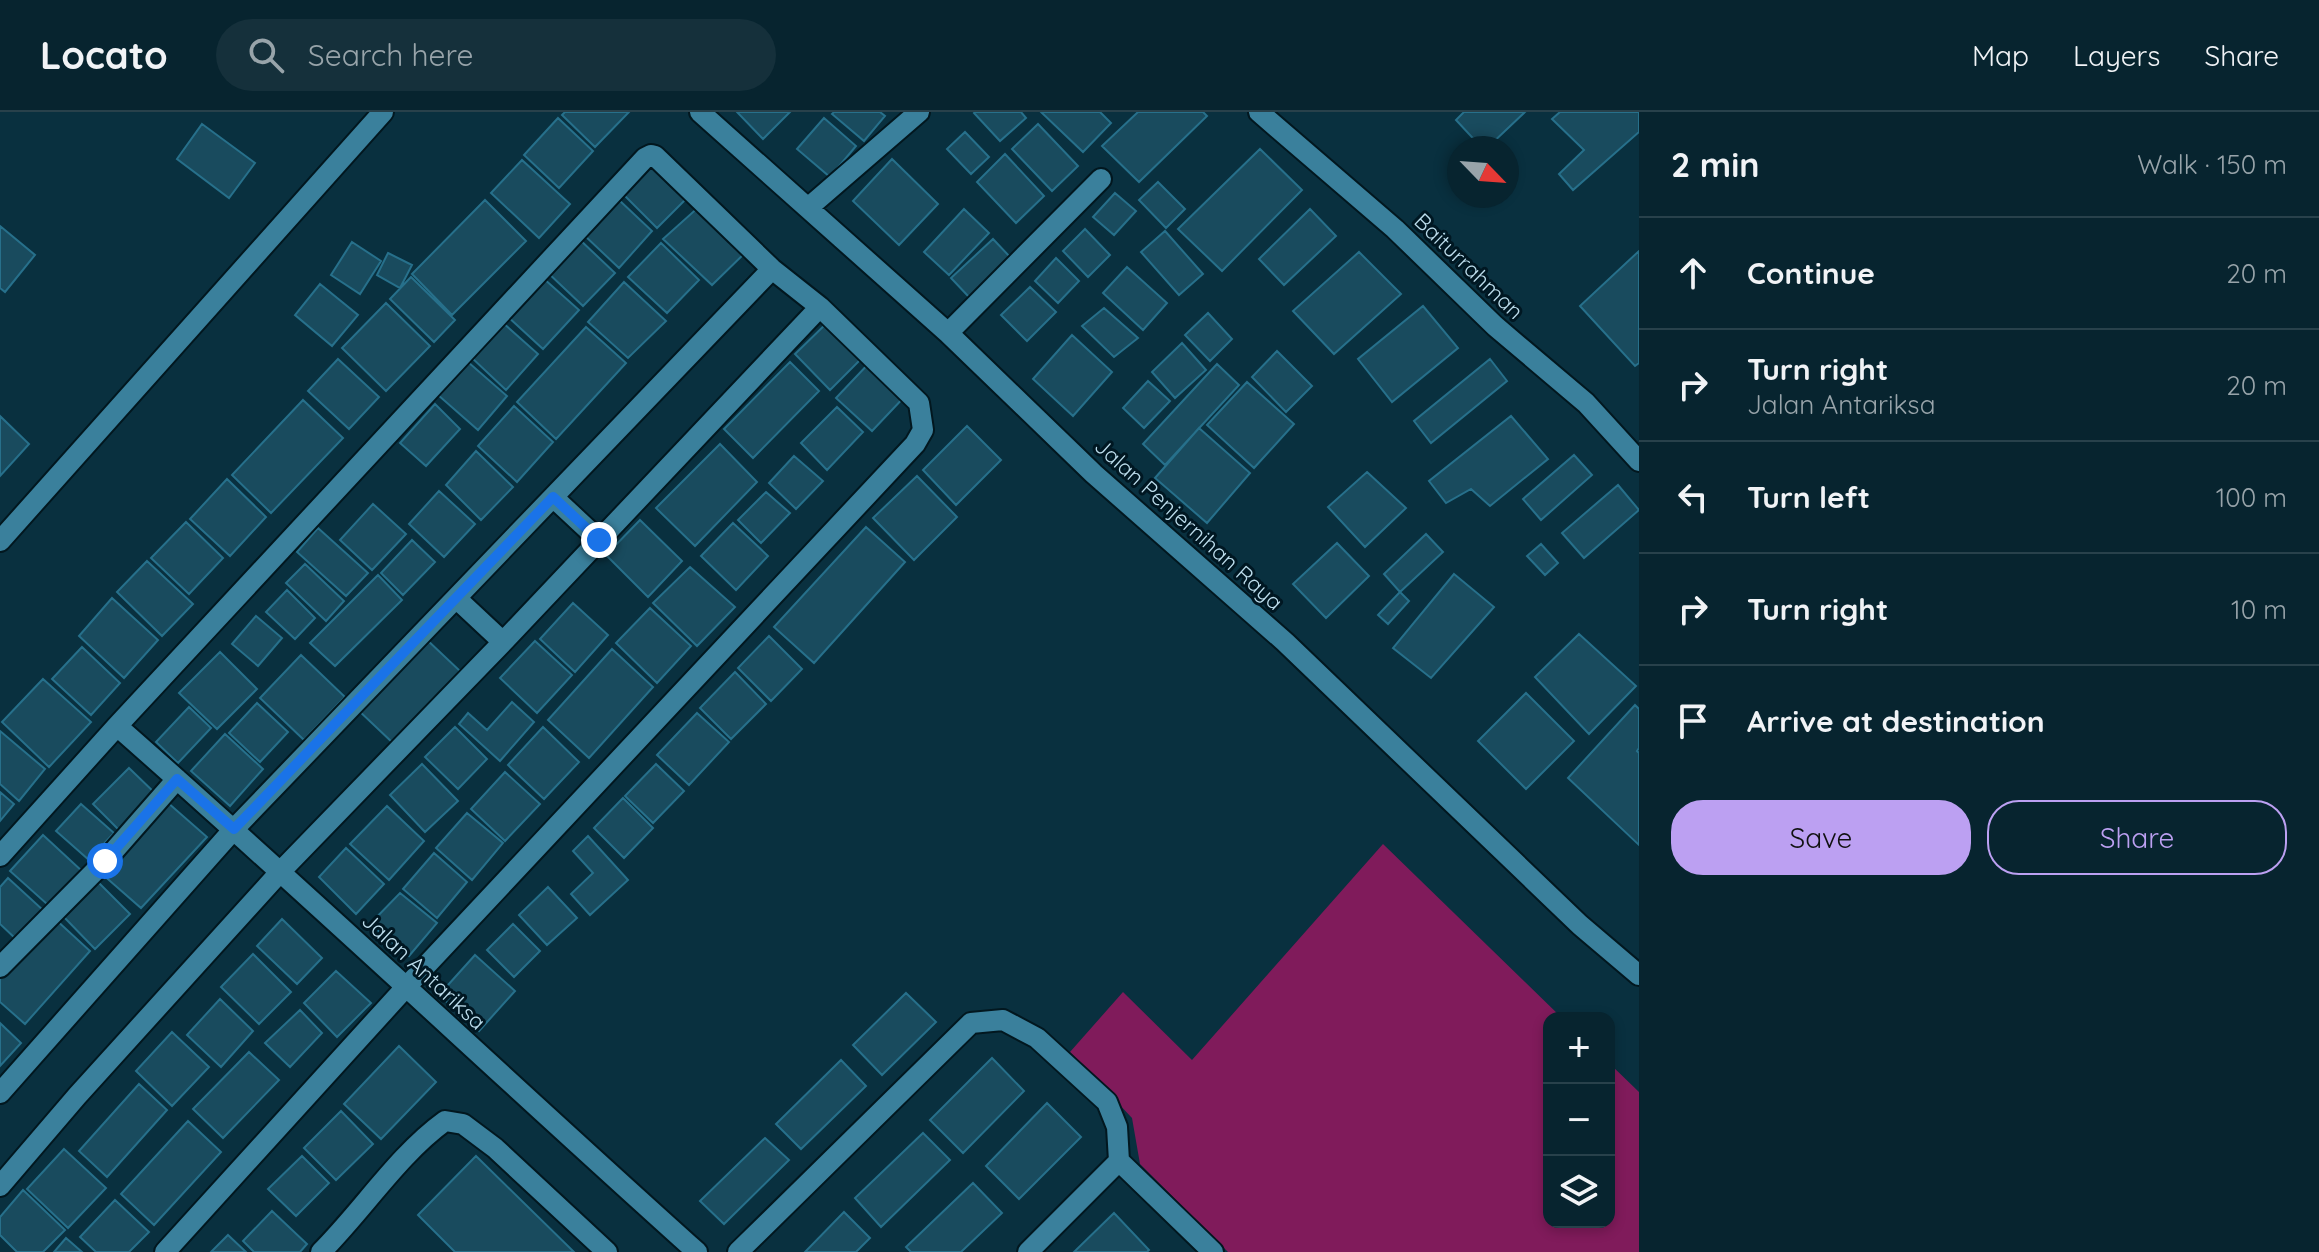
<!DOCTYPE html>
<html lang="en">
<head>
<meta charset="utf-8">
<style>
	:root { --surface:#07242f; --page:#15303b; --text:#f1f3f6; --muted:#98a4aa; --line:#28414b; --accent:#bca0f2 }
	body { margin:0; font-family:Quicksand,sans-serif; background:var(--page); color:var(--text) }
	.controls { position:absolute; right:24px; bottom:24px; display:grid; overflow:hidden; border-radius:16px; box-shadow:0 4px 12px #0003 }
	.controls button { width:72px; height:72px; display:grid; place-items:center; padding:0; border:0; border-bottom:2px solid var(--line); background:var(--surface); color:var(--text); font:40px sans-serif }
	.compass { position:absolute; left:1447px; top:24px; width:72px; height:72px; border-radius:50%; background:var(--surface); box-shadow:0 4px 12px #0003; rotate:115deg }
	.stop { position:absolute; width:24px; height:24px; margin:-18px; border:6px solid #1a73e8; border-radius:50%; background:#fff }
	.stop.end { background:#1a73e8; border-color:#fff; box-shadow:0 2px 8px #0008 }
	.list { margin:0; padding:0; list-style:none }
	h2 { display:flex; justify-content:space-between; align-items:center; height:104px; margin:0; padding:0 32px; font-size:34px }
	h2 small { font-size:26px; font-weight:400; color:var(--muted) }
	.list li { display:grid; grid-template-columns:52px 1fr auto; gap:24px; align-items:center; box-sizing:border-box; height:112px; padding:0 32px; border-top:2px solid var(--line) }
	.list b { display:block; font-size:30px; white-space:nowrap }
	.list p { margin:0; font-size:26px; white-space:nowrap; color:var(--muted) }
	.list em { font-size:26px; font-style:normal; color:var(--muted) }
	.actions { display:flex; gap:16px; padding:24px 32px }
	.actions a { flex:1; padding:18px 0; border:2px solid var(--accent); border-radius:32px; text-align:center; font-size:28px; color:var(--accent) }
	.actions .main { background:var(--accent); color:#111 }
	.icon { flex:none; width:44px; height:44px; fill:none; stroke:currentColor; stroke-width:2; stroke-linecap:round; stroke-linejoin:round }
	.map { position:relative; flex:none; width:1639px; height:1140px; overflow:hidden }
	header { display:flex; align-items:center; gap:48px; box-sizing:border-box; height:112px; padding:0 40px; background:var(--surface); border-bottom:2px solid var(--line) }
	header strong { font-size:38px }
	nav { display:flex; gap:44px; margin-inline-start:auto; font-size:28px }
	.search { width:560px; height:72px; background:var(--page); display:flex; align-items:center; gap:20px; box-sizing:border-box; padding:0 28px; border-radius:44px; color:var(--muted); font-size:30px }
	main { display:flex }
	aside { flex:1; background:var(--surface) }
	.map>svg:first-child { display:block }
	.green { fill:#801b5b }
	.building { fill:#194b5e; stroke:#27708b; stroke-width:2 }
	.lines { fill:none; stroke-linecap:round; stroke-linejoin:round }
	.minor-casing { stroke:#02171f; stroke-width:24 }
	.minor { stroke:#3a809c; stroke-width:20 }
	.route { stroke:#1a73e8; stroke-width:10 }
	.labels { text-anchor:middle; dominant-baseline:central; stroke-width:6; stroke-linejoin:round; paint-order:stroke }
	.street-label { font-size:22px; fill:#bcddec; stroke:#001722 }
</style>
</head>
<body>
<header>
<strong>Locato</strong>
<div class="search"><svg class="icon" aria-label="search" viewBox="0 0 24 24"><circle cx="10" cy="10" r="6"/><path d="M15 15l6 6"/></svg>Search here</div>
<nav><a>Map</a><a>Layers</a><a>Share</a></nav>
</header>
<main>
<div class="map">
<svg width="1639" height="1140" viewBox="0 0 1639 1140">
	<rect width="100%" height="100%" fill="#09303f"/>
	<path class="green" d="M1383,732L1562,906H1549V1110H1609V951L1639,980V1140H1228L1140,1052L1132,1006L1070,940L1123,880L1192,948Z"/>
	<path class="building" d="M565,0H629L595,35L562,3Z
		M737,0H790L763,27Z
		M834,0H880L885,4L864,29L832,2Z
		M975,0H1021L1026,6L1000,29L974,1Z
		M1041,0H1100L1111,11L1083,40Z
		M1138,0H1203L1207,4L1139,70L1102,34Z
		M1464,0H1525L1487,36H1482L1456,8Z
		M1560,0H1639V20L1573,78L1559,62L1584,38L1552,7Z
		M558,6L593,39L559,76L524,43Z
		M824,6L856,34L830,65L797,37Z
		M202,12L255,51L229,86L177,47Z
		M1038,12L1078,54L1052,79L1012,37Z
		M965,20L989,45L971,62L947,37Z
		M1260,37L1302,78L1222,159L1178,117Z
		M1005,42L1044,84L1016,111L977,70Z
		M657,47L691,82L657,116L623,82Z
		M892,47L938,92L899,133L853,89Z
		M522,48L570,92L539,126L491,81Z
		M1158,70L1185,97L1166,116L1139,88Z
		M1115,81L1136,99L1114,123L1093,105Z
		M485,88L526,129L452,203L412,162Z
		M619,88L652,119L619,156L585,124Z
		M702,92L749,137L712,173L663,127Z
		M964,97L989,121L949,163L924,140Z
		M1310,97L1336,124L1284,173L1259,147Z
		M0,114L35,143L5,180L0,176Z
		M1085,117L1110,143L1088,165L1063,139Z
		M1165,119L1203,162L1179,183L1141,140Z
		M578,126L615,161L583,194L546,159Z
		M993,127L1011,146L969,185L951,166Z
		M352,130L381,149L360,182L331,163Z
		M661,131L699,168L667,201L628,165Z
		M1639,139V251L1635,254L1580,194Z
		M1359,140L1401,182L1334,242L1293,199Z
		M388,141L412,153L400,176L377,163Z
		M1056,146L1079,169L1058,191L1035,169Z
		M1127,155L1167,191L1143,218L1103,181Z
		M411,165L455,208L434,230L390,187Z
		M543,166L579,198L543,237L507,204Z
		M624,170L666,209L628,246L588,210Z
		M320,172L358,203L332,234L295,203Z
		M1030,175L1056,200L1027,229L1001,203Z
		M386,191L430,234L386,279L342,236Z
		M1423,194L1458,236L1392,290L1358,247Z
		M1104,196L1138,226L1114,245L1082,214Z
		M1208,201L1232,227L1210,249L1185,223Z
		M831,207L866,242L830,278L795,242Z
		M502,210L538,242L506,278L472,246Z
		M586,215L626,251L556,327L517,290Z
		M1072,223L1112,260L1073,304L1033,267Z
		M1182,231L1206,258L1175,286L1152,260Z
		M1277,239L1312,274L1286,300L1252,265Z
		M338,247L379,285L349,317L308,279Z
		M873,247L908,281L872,319L836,286Z
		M1490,247L1507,269L1431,331L1414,309Z
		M468,250L507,284L478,318L438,283Z
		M790,250L819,279L753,346L724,317Z
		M1217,252L1239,273L1165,353L1143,332Z
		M1148,269L1170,289L1144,316L1123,296Z
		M1247,270L1294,312L1254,356L1207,313Z
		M303,288L343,326L271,401L232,363Z
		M435,292L460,317L426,354L400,331Z
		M514,294L553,330L517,370L478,334Z
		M837,295L863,320L827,358L801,331Z
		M0,304L29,332L0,364Z
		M1511,304L1548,347L1490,394L1471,377L1446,391L1429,369Z
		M967,314L1001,348L956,393L923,358Z
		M1199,316L1250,361L1207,411L1155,366Z
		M720,332L757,370L695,434L656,396Z
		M476,339L513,375L481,408L446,373Z
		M1574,343L1592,363L1541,408L1523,387Z
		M794,344L823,369L796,397L769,371Z
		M1367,360L1406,396L1365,435L1328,395Z
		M917,364L957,405L914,448L873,406Z
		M227,367L266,405L230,444L190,407Z
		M1618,373L1639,398L1584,446L1562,421Z
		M439,379L475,412L444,445L409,412Z
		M766,380L790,401L761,431L738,408Z
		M373,392L406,422L372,458L340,428Z
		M640,408L682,449L648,485L606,443Z
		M186,410L223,446L189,482L151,446Z
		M733,411L768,444L736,478L701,444Z
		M866,415L905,450L814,551L774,515Z
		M318,416L368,461L346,484L297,440Z
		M1426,422L1443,440L1400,480L1384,462Z
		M412,428L435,450L403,483L381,461Z
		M1337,431L1369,464L1326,506L1293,472Z
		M1541,432L1558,451L1545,463L1527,444Z
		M147,449L193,492L162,524L117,480Z
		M305,452L344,489L326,509L286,471Z
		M690,455L735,495L697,534L653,491Z
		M1454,462L1494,495L1431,566L1393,536Z
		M378,463L402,488L335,554L310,531Z
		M287,478L315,506L295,527L266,500Z
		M1400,480L1409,489L1388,512L1378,503Z
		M112,486L158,528L124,566L79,524Z
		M573,491L608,523L575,560L540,527Z
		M650,496L691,534L657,571L616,531Z
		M256,504L282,526L258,554L232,532Z
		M1579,522L1636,574L1589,622L1535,565Z
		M769,524L802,557L771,589L738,556Z
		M425,526L460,559L394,632L357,597Z
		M535,529L572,563L537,601L500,566Z
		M82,535L120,571L91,603L52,567Z
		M612,537L653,575L589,646L548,608Z
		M220,540L257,577L217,617L179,581Z
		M301,543L345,585L304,628L260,586Z
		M735,560L766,592L731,627L700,596Z
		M43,567L91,610L49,655L2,610Z
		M1526,581L1574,629L1526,677L1478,629Z
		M512,590L534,610L500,649L459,612L468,601L487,618Z
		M257,591L288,620L260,650L229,621Z
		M1635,593L1639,597V636L1637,639L1639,641V733L1568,666Z
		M189,595L211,616L178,651L156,630Z
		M697,601L729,630L689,673L657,643Z
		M455,615L487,647L458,677L425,645Z
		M543,615L579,650L544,687L508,653Z
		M0,619L45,657L19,689L0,672Z
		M225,622L263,657L230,694L191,659Z
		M422,652L458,689L425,720L390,683Z
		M656,652L684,679L653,711L625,684Z
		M129,656L158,684L122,721L93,692Z
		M505,660L540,692L505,729L471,697Z
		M0,680L14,692L0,709Z
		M623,686L653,716L624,746L594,716Z
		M167,690L207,725L141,796L102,762Z
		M81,692L114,721L89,748L56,719Z
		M387,694L424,729L389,768L350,732Z
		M467,701L503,731L472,768L436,736Z
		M43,723L83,760L48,793L10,759Z
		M588,724L628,768L590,803L571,782L593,761L573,739Z
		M346,736L384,772L356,802L319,765Z
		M434,741L467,770L437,806L403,777Z
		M8,766L44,799L17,828L0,812V775Z
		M95,767L130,802L95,837L60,801Z
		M548,775L577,806L547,833L519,803Z
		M400,781L437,811L409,844L370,812Z
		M54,806L90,839L25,912L0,890V866Z
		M282,807L322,846L297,872L257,834Z
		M513,812L540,839L514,865L487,838Z
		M253,842L291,880L259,912L221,875Z
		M475,843L515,879L479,919L439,883Z
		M336,859L371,891L337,925L304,891Z
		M906,881L936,910L882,963L853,933Z
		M220,887L253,919L221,955L187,923Z
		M300,898L322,921L290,955L265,931Z
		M0,911L21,931L0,954Z
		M172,920L209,955L172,994L136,959Z
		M399,934L436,970L381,1027L344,992Z
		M249,940L279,968L223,1026L193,997Z
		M992,946L1024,979L963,1041L930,1008Z
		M841,948L866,974L801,1037L776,1012Z
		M139,972L167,998L107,1065L79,1039Z
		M1047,991L1081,1025L1019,1087L986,1054Z
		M341,999L373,1032L336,1068L304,1036Z
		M188,1009L221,1040L154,1113L121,1082Z
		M923,1021L950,1048L881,1115L855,1086Z
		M765,1026L789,1048L724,1112L700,1089Z
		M64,1037L106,1076L68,1116L27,1077Z
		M302,1044L329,1071L296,1104L268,1077Z
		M476,1044L574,1140H455L418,1103Z
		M973,1071L1002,1101L961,1140H911L906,1135Z
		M23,1078L65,1118L43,1140H17L0,1123V1105Z
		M115,1088L149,1120L129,1140H96L80,1125Z
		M272,1099L307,1132L300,1140H254L243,1129Z
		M844,1100L870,1126L856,1140H805Z
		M1114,1101L1149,1138L1147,1140H1074Z
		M228,1123L246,1140H211Z
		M66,1126L82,1140H54Z"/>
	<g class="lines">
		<defs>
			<path id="minor" d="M700,0L948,221L1094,362L1285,530L1580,813L1639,863
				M1259,0L1395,117L1495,214L1586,291L1639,349
				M809,95L919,0
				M948,221L1101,67
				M553,385L599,428
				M0,429L383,0
				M457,487L503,530
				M117,614C313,786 503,966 697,1140
				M0,744L117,614L645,46L651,43L655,44L772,157L820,195L919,291L923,318L915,332L406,875L165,1140
				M0,855L105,749L177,667
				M0,981L234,717L772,157
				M0,1074L77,984L281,759L503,530L820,195
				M321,1140C363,1098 398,1043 445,1009L463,1012L495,1036L607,1140
				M738,1140L971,911L1003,908L1037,926L1107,990L1117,1015L1119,1049L1213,1140
				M1028,1140L1119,1049"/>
		</defs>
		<use href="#minor" class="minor-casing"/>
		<use href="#minor" class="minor"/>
	</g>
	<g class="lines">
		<path class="route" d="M105,749L177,667L234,717L553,385L599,428"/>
	</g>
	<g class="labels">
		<g class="street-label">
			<text transform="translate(1469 154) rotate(44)">Baiturrahman</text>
			<text transform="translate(1189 412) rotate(42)">Jalan Penjernihan Raya</text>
			<text transform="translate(424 859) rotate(43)">Jalan Antariksa</text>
		</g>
	</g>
</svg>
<div class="controls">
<button>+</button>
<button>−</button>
<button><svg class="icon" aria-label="layers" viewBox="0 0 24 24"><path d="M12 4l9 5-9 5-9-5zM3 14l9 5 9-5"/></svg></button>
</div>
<svg class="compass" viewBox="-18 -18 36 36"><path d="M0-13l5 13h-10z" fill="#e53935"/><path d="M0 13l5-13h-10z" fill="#98a4aa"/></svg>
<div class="stop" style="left:105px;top:749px"></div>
<div class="stop end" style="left:599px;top:428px"></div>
</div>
<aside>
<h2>2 min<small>Walk · 150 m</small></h2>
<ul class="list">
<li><svg class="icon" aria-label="ahead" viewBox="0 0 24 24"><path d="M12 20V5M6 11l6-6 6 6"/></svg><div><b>Continue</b></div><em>20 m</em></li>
<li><svg class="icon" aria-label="right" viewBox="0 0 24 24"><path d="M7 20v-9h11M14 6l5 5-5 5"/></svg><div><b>Turn right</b><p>Jalan Antariksa</p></div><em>20 m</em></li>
<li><svg class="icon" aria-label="left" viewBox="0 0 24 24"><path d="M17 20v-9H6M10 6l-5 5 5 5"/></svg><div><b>Turn left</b></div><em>100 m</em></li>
<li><svg class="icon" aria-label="right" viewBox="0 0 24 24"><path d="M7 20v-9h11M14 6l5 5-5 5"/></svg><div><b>Turn right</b></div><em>10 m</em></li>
<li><svg class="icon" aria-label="arrive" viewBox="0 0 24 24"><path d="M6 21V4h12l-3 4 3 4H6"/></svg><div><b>Arrive at destination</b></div></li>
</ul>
<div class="actions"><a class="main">Save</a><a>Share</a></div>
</aside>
</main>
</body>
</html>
